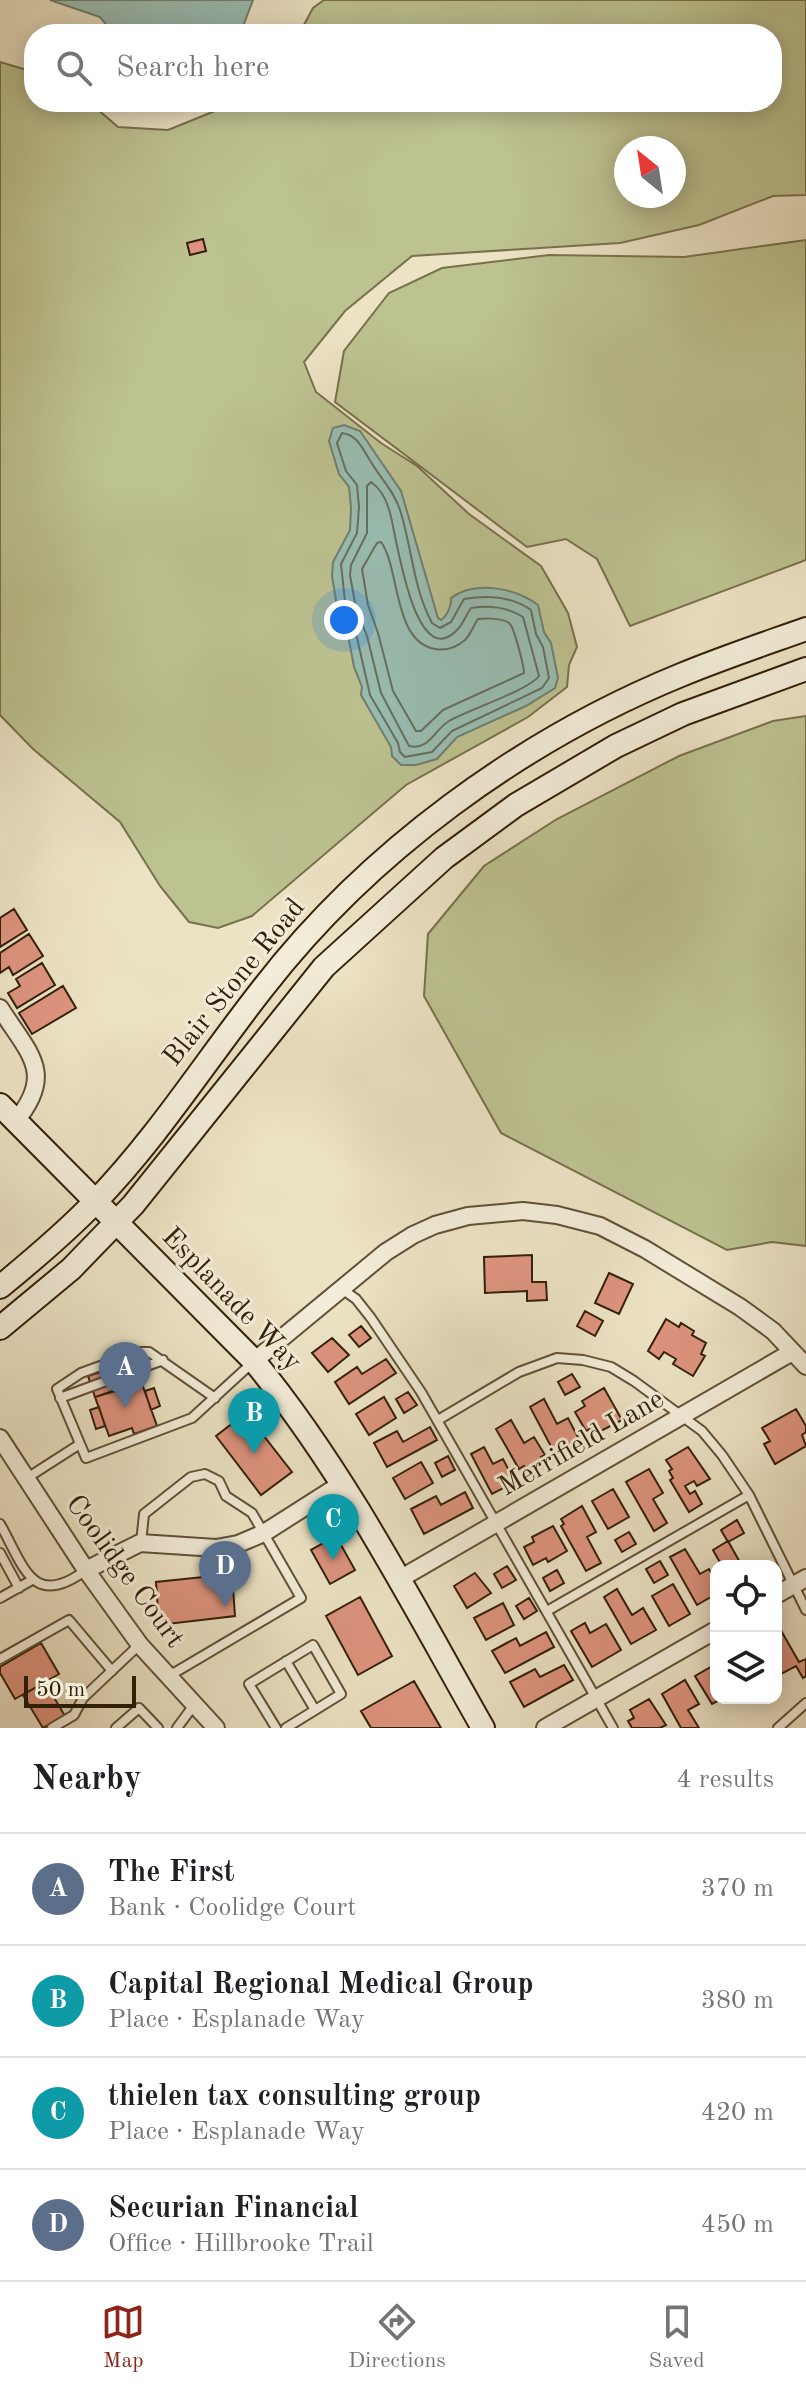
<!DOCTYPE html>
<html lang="en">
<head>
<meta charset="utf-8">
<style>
	:root { --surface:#fff; --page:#f6f6f6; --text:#202124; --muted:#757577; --line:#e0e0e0; --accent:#8f2418 }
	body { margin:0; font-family:"Old Standard TT",serif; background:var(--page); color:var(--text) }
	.controls { position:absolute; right:24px; bottom:24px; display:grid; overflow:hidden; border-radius:16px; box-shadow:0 4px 20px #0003 }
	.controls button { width:72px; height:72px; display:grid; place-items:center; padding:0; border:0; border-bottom:2px solid var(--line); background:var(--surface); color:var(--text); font:40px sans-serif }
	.compass { position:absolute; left:614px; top:136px; width:72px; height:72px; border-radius:50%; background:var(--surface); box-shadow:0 4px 20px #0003; rotate:330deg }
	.scale { position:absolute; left:24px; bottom:20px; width:112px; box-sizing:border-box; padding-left:8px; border:4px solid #322008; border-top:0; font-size:22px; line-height:28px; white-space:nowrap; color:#322008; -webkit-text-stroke:6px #f3edd9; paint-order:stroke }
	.you { position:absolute; left:344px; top:620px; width:28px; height:28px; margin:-20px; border:6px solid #fff; border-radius:50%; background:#1a73e8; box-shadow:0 0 0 12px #1a73e833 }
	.badge { display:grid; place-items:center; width:52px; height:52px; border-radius:50%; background:var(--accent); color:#fff; font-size:26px; font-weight:700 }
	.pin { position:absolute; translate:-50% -66px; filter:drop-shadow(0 2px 4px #0008) }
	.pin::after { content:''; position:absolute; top:42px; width:28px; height:24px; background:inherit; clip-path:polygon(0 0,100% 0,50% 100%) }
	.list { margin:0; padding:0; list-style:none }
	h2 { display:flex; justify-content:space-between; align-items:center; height:104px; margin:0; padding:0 32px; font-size:34px }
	h2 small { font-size:26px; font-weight:400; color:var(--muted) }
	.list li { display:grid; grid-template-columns:52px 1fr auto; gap:24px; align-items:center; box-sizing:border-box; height:112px; padding:0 32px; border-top:2px solid var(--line) }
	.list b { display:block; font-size:30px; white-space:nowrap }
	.list p { margin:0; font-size:26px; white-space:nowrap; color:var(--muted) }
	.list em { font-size:26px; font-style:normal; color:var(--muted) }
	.icon { flex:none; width:44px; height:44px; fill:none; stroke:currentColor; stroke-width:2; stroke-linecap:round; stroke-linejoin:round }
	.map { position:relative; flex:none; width:806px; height:1728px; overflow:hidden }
	.search { position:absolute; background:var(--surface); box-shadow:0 4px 20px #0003; left:24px; right:24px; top:24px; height:88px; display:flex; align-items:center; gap:20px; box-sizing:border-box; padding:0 28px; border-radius:32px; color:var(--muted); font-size:30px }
	.sheet { height:552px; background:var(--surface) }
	nav { display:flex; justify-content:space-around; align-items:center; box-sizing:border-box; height:112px; border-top:2px solid var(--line); background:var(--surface); font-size:22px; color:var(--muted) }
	nav a { display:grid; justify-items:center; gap:4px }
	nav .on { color:var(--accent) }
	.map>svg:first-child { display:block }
	.green { fill:#bdc291; stroke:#78714c; stroke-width:2; fill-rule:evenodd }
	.water { fill:#99beb3; stroke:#707f6f; stroke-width:2 }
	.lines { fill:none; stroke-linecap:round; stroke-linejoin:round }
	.shore { stroke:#666f5e; stroke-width:2 }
	.building { fill:#de947f; stroke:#322008; stroke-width:2 }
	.lane-casing { stroke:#605137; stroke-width:12 }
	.street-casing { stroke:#605137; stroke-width:20 }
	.secondary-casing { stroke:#322008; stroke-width:26 }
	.lane { stroke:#f3edd9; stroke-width:8 }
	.street { stroke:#f3edd9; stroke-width:16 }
	.secondary { stroke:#f3edd9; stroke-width:22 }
	.labels { text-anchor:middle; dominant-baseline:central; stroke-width:6; stroke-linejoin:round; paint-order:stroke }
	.street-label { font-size:28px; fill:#322008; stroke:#f3edd9 }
</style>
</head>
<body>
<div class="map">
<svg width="806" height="1728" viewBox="0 0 806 1728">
	<rect width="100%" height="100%" fill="#ece3c5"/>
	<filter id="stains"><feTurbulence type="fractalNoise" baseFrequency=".0025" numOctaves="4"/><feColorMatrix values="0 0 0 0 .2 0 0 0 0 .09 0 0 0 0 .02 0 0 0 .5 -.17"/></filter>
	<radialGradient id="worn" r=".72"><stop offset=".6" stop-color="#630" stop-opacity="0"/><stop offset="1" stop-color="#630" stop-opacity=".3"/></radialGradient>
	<path class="green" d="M324,0H806V195L773,196L699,225L620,243L412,256L345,311L304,362L316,392L381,443L417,466L469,514L541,566L568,613L577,647L569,665L567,687L528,717L406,785L252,916L218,928L189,922L160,886L120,822L33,749L0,715V62L34,72V102H89L118,127L168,130L237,102H772V34H299L313,8ZM626,148H674V196H626Z
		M806,240V560L630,626L597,559L566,539L527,547L335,402L344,351L389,293L442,268L549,255L684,257Z
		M806,716V1246L772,1242L727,1250L501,1133L424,996L428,934L484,866L557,819L679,756L773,721Z"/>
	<path class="water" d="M50,0H253L240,34H114L100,17Z
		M344,425L360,431L401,491L438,618L441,620C447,616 452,605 451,598C475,580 516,588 538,605L544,632L551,643L558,678L555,688L526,706L457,737L437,759L416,765H401L392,756L391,747L361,695L362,687L354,667L349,640L338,613L332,576L333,562L350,530L351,508L349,487L339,474L329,441L333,428Z"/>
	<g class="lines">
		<path class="shore" d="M342,433C358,435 363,450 371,462C381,479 394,491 400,510C412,547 413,588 432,623L440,628L451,622L464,599C487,595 511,596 531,610L536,634L543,647L549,678L542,688L452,731L432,752L405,757L400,752L398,743L370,695L357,638L346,611L341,564L357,533L359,507L357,485L346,471L337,443Z
			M371,482C381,489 387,501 390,513C396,532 414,677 458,629C463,624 466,615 471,608C488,605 508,607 523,617L539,676C529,690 468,710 449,721C434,730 429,751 409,746L381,693L367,636L356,608L350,575L351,565L367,533V486Z
			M381,542C400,568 393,642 435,649C446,651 457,647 465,640C471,634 473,626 478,619C485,618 505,618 510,624C514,628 524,666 524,673L443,710L421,731H416L393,691L378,633L368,605L362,569L377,543Z"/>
	</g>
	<path class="building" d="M203,239L206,251L190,255L187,243Z
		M14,909L27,930L0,947V918Z
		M29,934L43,956L13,975L9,967L0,973V953Z
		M42,963L55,985L17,1008L8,993L20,986L16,979Z
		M63,986L76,1008L32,1034L19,1013Z
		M532,1255V1282H546L547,1300L527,1301V1291L485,1293L484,1257Z
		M609,1273L633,1284L619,1314L595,1303Z
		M585,1311L603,1321L595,1336L577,1326Z
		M666,1319L679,1327L681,1323L694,1331L692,1335L706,1343L701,1354L705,1356L693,1376L673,1364L676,1359L664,1352L659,1359L648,1351Z
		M361,1326L371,1338L359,1347L349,1335Z
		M332,1338L349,1355L328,1372L312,1353Z
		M386,1359L396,1373L349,1404L335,1382L357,1367L362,1374Z
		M107,1370L115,1391L95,1397L88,1376Z
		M572,1374L580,1387L565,1395L558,1382Z
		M141,1381L157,1426L134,1434L132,1428L109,1436L95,1397Z
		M154,1388L160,1406L151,1410L145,1391Z
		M604,1388L622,1420L601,1431L598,1425L586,1431L575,1412L585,1406L582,1401Z
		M408,1392L417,1405L404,1413L396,1399Z
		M384,1397L396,1418L369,1435L356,1414Z
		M544,1399L557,1424L568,1418L580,1441L559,1453L557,1450L554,1452L530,1407Z
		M99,1407L105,1426L96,1429L90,1410Z
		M796,1409L806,1426V1432L802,1435L806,1446L775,1464L764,1444L770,1441L762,1428Z
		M246,1413L292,1472L261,1495L216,1436Z
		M511,1420L524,1443L534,1437L545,1455L541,1457L545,1465L528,1474L524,1466L519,1469L496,1429Z
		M430,1427L437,1440L387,1467L374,1443L397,1431L403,1442Z
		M484,1447L493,1464L503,1459L515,1482L492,1494L471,1454Z
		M688,1447L710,1479L697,1486L694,1481L685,1486L690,1494L695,1491L702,1504L689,1512L670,1480L673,1478L669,1471L672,1469L666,1460Z
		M448,1456L455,1470L442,1477L435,1463Z
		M421,1462L433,1483L405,1499L393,1478Z
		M649,1469L663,1493L653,1499L667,1523L654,1531L626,1482Z
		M613,1489L629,1517L608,1529L592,1501Z
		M465,1492L473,1508L424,1534L411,1509L436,1496L441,1505Z
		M582,1506L596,1532L587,1537L601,1563L586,1571L561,1526L564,1524L561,1519Z
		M737,1520L744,1533L728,1542L721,1530Z
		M553,1526L567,1551L548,1562L546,1558L533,1565L524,1547L534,1542L532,1537Z
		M629,1532L636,1544L622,1552L615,1540Z
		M336,1536L355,1570L330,1584L311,1550Z
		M728,1541L742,1566H722L713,1550Z
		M685,1549L700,1574L709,1569L716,1581V1594L697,1605L670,1557Z
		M660,1561L668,1575L654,1583L646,1569Z
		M507,1566L516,1580L502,1588L494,1574Z
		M557,1570L564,1583L550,1591L543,1578Z
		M475,1573L491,1593L467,1608L454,1586Z
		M232,1574L235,1616L159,1625L156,1582Z
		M673,1584L690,1614L669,1626L652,1596Z
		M617,1589L632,1615L643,1608L656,1630L631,1644L604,1597Z
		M360,1597L392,1656L358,1675L326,1616Z
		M529,1598L537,1611L524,1619L516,1606Z
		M503,1603L514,1625L486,1640L474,1618Z
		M585,1623L590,1633L606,1624L621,1650L592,1667L571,1631Z
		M779,1627L799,1662L806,1659V1676L803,1678L796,1666L781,1674L776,1665V1628Z
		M546,1632L554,1647L505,1673L492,1651L516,1638L520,1646Z
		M41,1643L59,1674L15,1699L0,1673V1667Z
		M716,1664V1698H723L712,1704L695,1676Z
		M564,1665L573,1680L524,1707L510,1682L535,1669L540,1677Z
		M685,1680L699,1704L688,1710L699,1728H681L662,1694Z
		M414,1681L441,1728H371L361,1711Z
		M45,1682L65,1716L43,1728L23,1695Z
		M649,1699L666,1725L660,1728H632L628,1721L634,1718L630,1710Z"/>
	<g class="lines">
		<defs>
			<path id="lane" d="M342,1289L356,1299L371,1318L421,1392L613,1728
				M60,1398L163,1360
				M215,1398L149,1352H139L81,1373L57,1389L86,1458L192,1418L252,1363
				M438,1420L519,1372L557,1358L583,1360L611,1367L634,1381L702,1431L722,1455L749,1495L806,1610
				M27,1478L80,1444
				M0,1524C24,1566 32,1610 86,1570
				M141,1543L144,1514L191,1477L205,1474L219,1481L226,1496L252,1513L301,1598L169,1676
				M0,1553L19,1588
				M0,1598L32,1580
				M547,1611L749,1495
				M0,1659L69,1620L112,1671
				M286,1661L315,1710
				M52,1728L74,1715L83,1698L139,1645
				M116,1728L139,1708L158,1728
				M177,1728L194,1705
				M276,1728L249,1684L313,1645L341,1694L286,1728
				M778,1728L806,1703"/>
			<path id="street" d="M0,1008C29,1054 56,1073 15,1122
				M254,1361L386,1252L413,1235L435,1225L468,1216L523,1211L557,1215L600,1226L645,1249L740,1307L773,1331L806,1366
				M0,1438L86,1570L140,1645L216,1728
				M86,1570L140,1543L216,1548L238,1544L264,1533L341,1484
				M398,1580L792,1352
				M776,1595L806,1578
				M545,1728L716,1630"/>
			<path id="secondary" d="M0,1105L254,1361C345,1472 412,1603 483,1728
				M0,1287C33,1260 65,1233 95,1202C158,1137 207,1059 263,988C368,852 522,740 681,675C722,658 764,644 806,629
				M0,1328L71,1269L133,1205L324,967L444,858L516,805L616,746L683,714L806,669"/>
		</defs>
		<use href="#lane" class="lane-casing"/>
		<use href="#street" class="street-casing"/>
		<use href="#secondary" class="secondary-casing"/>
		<use href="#lane" class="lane"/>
		<use href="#street" class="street"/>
		<use href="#secondary" class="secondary"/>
	</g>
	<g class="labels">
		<g class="street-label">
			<text transform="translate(235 983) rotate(-51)">Blair Stone Road</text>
			<text transform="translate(231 1300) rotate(46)">Esplanade Way</text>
			<text transform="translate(582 1444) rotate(-30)">Merrifield Lane</text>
			<text transform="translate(124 1572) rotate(54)">Coolidge Court</text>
		</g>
	</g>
	<rect width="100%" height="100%" filter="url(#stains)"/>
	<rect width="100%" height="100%" fill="url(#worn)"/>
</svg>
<div class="controls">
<button><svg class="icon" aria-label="locate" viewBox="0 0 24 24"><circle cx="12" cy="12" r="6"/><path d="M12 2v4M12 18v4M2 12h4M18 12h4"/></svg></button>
<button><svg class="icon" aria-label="layers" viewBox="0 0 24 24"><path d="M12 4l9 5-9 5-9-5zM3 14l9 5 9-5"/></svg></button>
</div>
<svg class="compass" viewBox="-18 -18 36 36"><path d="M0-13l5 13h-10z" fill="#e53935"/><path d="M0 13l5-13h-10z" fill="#757577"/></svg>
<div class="scale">50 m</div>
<div class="you"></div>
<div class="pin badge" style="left:125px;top:1408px;background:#5c6f8a">A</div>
<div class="pin badge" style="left:254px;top:1454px;background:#0f9aa8">B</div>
<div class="pin badge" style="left:333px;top:1560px;background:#0f9aa8">C</div>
<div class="pin badge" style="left:225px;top:1607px;background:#5c6f8a">D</div>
<div class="search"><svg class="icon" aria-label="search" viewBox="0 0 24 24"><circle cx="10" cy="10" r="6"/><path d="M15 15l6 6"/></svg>Search here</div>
</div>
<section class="sheet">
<h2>Nearby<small>4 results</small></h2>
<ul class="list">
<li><span class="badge" style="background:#5c6f8a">A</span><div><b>The First</b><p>Bank · Coolidge Court</p></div><em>370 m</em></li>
<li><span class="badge" style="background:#0f9aa8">B</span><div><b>Capital Regional Medical Group</b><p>Place · Esplanade Way</p></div><em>380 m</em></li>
<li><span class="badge" style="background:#0f9aa8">C</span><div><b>thielen tax consulting group</b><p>Place · Esplanade Way</p></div><em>420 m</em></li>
<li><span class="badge" style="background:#5c6f8a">D</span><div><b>Securian Financial</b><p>Office · Hillbrooke Trail</p></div><em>450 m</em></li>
</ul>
</section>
<nav>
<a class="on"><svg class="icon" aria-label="map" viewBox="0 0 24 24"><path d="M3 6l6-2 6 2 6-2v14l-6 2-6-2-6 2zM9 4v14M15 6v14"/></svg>Map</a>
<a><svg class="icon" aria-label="directions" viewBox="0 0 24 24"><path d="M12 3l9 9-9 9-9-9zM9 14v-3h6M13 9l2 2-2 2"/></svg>Directions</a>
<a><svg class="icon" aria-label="saved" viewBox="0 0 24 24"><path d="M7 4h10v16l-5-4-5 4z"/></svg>Saved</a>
</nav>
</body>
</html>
